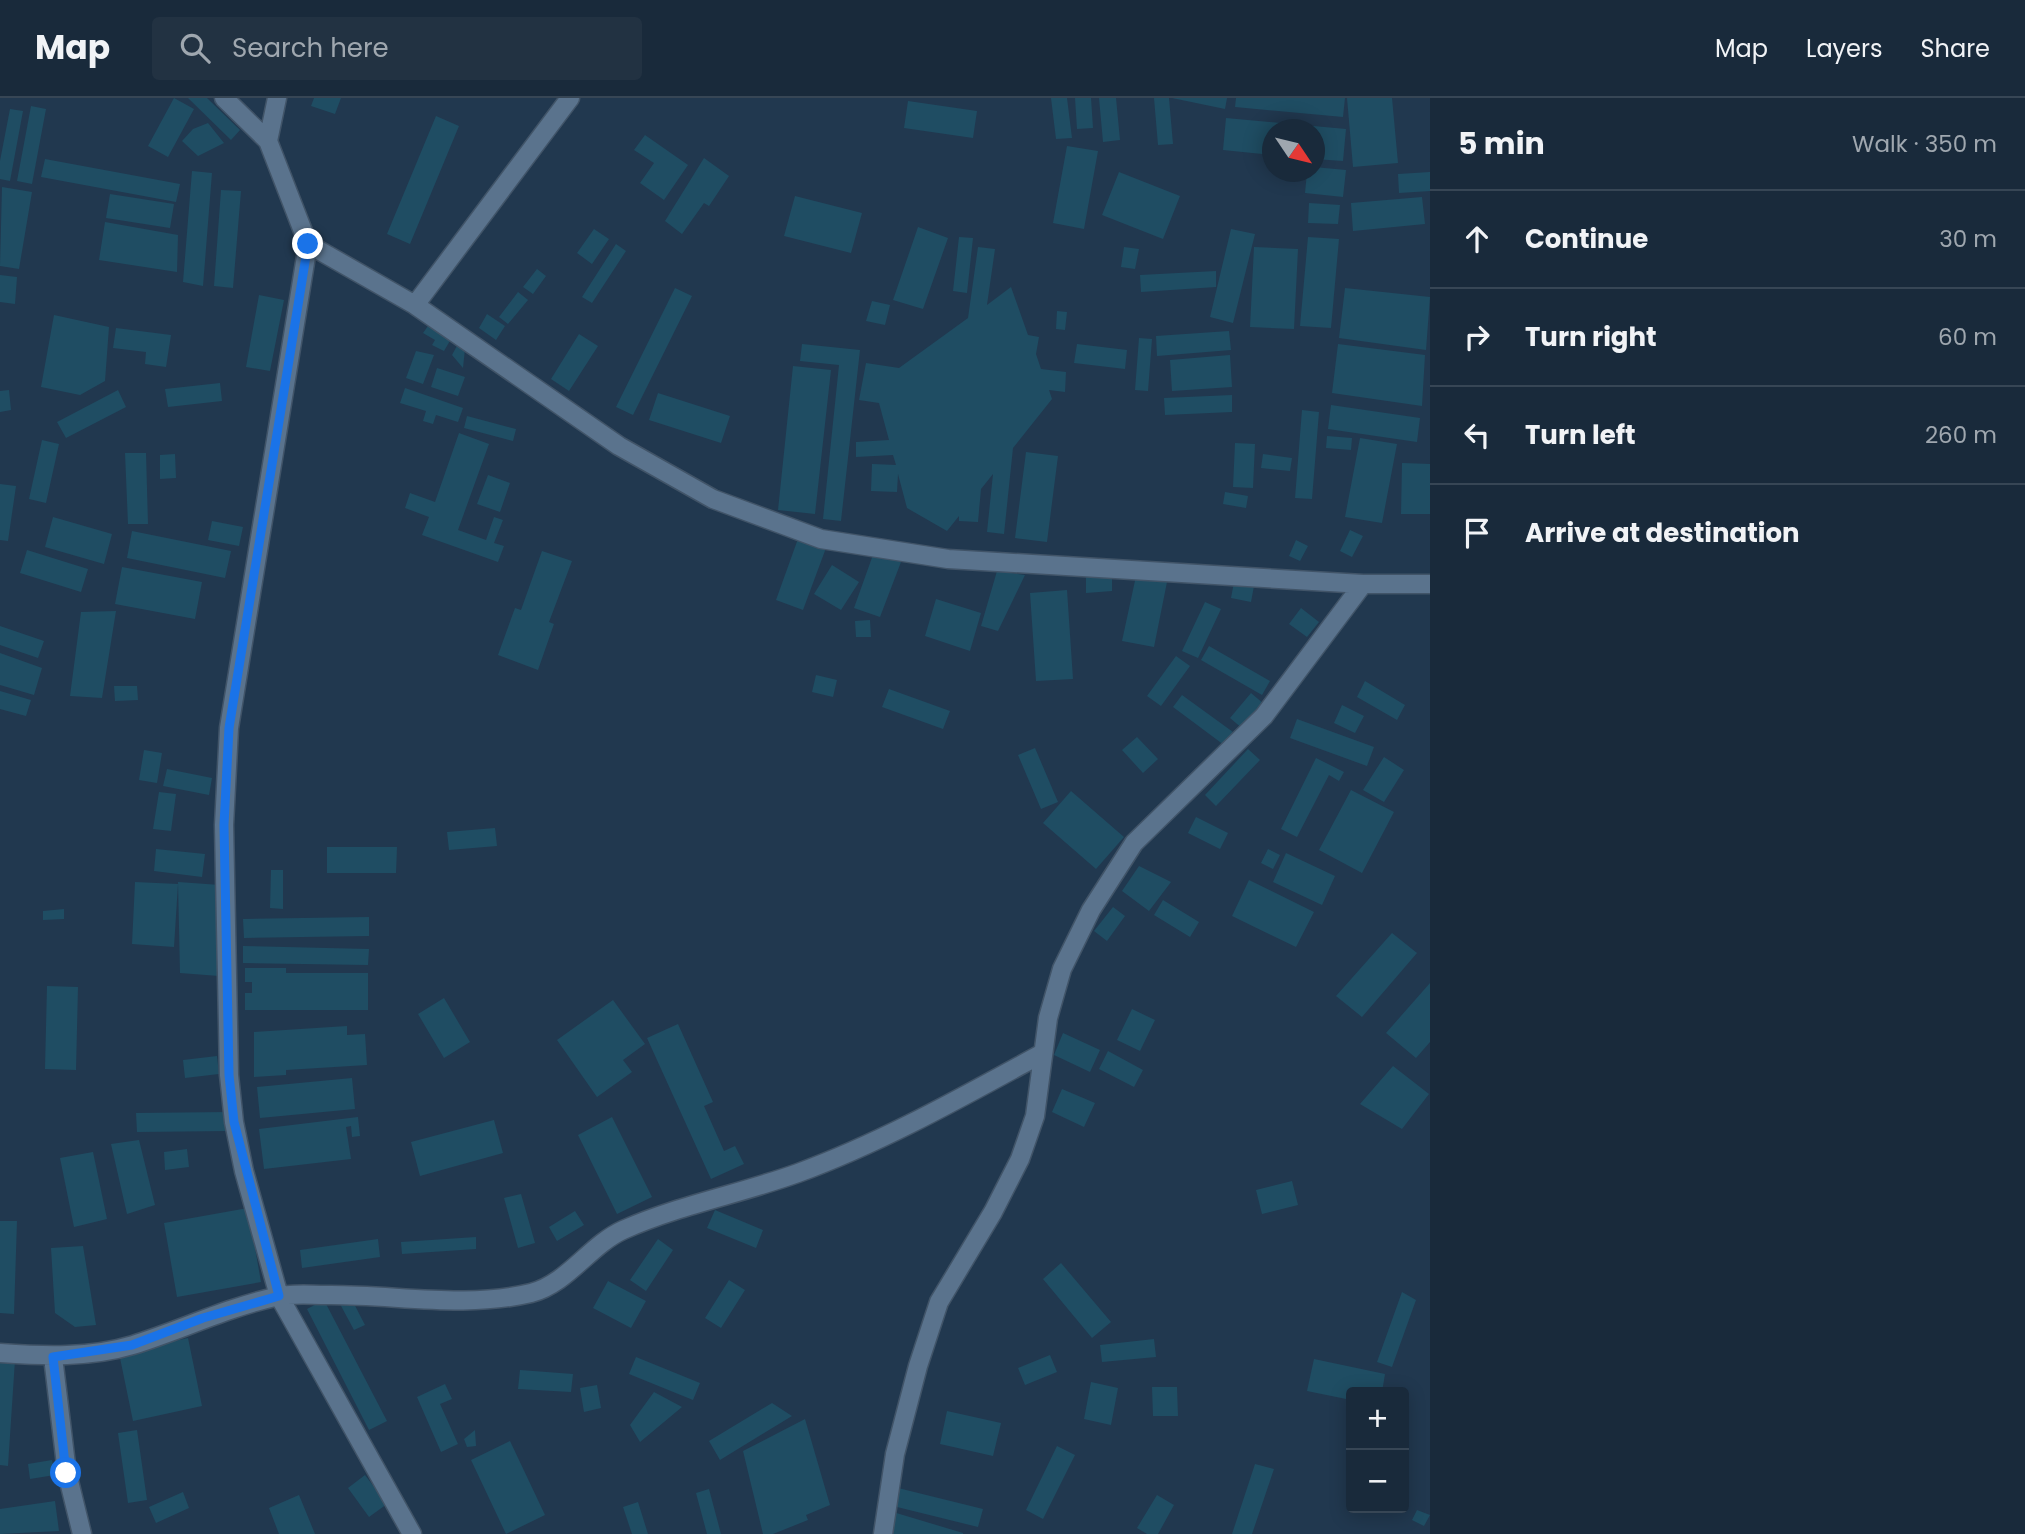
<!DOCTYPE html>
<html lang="en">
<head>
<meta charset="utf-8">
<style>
	:root { --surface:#192a3b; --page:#223242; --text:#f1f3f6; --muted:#9fa7af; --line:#374655 }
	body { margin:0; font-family:Poppins,sans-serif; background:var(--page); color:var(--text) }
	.controls { position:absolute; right:21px; bottom:21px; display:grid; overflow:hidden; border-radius:7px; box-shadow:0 4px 18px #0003 }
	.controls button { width:63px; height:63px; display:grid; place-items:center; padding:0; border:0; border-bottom:2px solid var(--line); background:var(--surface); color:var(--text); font:35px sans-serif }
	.compass { position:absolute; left:1262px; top:21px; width:63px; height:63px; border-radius:50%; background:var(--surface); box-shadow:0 4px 18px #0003; rotate:125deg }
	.stop { position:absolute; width:21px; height:21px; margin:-16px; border:5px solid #1a73e8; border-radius:50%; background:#fff }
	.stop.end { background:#1a73e8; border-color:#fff; box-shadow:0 2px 7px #0008 }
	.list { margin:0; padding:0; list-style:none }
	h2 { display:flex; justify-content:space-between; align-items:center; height:91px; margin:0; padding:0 28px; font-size:30px }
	h2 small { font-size:23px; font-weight:400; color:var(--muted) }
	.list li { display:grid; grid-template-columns:46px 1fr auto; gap:21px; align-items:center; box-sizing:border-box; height:98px; padding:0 28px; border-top:2px solid var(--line) }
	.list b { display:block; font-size:26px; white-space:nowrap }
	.list em { font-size:23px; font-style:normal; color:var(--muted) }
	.icon { flex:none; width:38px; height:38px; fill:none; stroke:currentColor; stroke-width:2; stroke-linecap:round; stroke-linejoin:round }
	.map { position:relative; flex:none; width:1430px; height:1436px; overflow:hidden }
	header { display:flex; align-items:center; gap:42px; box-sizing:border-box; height:98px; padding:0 35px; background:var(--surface); border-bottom:2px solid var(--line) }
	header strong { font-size:33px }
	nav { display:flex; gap:38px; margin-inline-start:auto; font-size:24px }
	.search { width:490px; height:63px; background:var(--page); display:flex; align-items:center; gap:18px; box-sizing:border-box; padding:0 24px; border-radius:7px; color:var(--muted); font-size:26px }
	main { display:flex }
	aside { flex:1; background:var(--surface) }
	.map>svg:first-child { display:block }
	.building { fill:#1f4d63 }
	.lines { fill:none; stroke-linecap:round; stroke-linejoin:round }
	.minor-casing { stroke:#415468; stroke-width:21 }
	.minor { stroke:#5a738d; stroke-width:18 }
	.route { stroke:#1a73e8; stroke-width:9 }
</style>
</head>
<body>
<header>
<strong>Map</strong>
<div class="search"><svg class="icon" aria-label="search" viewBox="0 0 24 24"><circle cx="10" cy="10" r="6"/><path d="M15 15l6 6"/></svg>Search here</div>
<nav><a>Map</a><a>Layers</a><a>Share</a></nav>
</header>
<main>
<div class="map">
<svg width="1430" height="1436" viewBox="0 0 1430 1436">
	<rect width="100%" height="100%" fill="#21384f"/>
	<path class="building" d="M174,0L194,11L168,59L148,48Z
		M188,0H207L240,32L231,42Z
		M314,0H341L335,16L311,8Z
		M1051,0H1067L1072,40L1056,41Z
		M1075,0H1091L1093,30L1077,31Z
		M1099,0H1116L1120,42L1103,44Z
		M1154,0H1169L1173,46L1158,47Z
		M1172,0H1227L1225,11Z
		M1236,0H1345L1343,19L1235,9Z
		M1347,0H1392L1398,65L1353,69Z
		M908,3L977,13L973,40L904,30Z
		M31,8L46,11L32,86L17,83Z
		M10,11L23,13L10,83L0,81V63Z
		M436,18L459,28L410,146L387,136Z
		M1226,20L1346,31L1343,63L1314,61V32H1272V57L1223,52Z
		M208,25L224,45L198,58L182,43L193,31Z
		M645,37L688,67L664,102L640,85L654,65L634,52Z
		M1067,48L1098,53L1084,131L1053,125Z
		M704,60L729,78L709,108L704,105L682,136L665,123Z
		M45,61L180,86L176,104L41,79Z
		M1314,69L1346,72L1343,99L1305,95L1307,74H1314Z
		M192,73L212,75L203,188L183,184Z
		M1119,74L1180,98L1163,141L1102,117Z
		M1430,74V93L1399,95L1398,76Z
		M2,89L32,94L19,171L0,168Z
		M221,92L241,93L233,190L214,188Z
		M110,96L174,106L170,130L106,120Z
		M795,98L862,115L851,155L784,138Z
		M1422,99L1425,126L1353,133L1351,105Z
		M1309,105L1340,107L1338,126L1308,125Z
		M105,124L178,137L177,174L99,162Z
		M918,129L948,140L923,211L893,202Z
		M594,131L609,141L592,166L577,155Z
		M1231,131L1255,136L1233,225L1210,219Z
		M959,139L973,140L967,195L953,193Z
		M1308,139L1339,141L1331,230L1300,228Z
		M616,146L626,153L592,205L582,199Z
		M978,149L995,151L987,207L1011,189L1028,237L1039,239L1036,256L1041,271L1066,274L1065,294L1049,292L1052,301L1013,350L1004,436L987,434L993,376L981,391L978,424L959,423V418L947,433L907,410L898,376L897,394L871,393L872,366L896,367L893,357L856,359V344L889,342L879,305L859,302L866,265L899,270L968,220Z
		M1124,149L1139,151L1135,171L1121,169Z
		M1254,149L1298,151L1294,231L1250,229Z
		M537,171L546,178L533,196L523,189Z
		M1216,173V189L1141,194L1140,177Z
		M0,177L17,179L15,206L0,204Z
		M675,190L692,198L633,317L616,309Z
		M1345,190L1430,199L1426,252L1339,240Z
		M518,194L528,202L508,226L499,219Z
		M259,197L284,202L270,273L246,269Z
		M872,203L890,207L885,227L866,223Z
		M1057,213L1067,214L1065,232L1056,231Z
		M487,216L505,228L496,242L479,230Z
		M54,217L109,229L105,283L80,297L41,289Z
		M428,228L451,241L444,253L432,247L435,242L423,235Z
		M116,230L171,237L166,269L145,266L146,254L113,250Z
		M1229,233L1231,252L1157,258L1156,238Z
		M579,236L598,248L569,293L551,281Z
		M1139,240L1152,241L1148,293L1135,292Z
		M458,246L465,251L463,270L452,257Z
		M802,246L860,252L841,423L823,421L839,267L800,263Z
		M1077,246L1127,252L1125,271L1074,265Z
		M1338,246L1425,257L1422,308L1332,295Z
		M416,253L434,257L423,286L406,280Z
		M1230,257L1232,289L1172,293L1170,262Z
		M793,268L831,272L815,416L778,412Z
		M437,270L465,279L458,298L431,289Z
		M220,285L222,303L168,309L165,291Z
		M405,290L463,310L458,324L436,317L433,326L423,323L426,313L400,305Z
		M9,292L11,312L0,314V293Z
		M118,292L126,309L66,340L57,324Z
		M658,295L730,318L721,345L649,322Z
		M1232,297V314L1165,317L1164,300Z
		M1331,307L1420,320L1417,344L1328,331Z
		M1302,312L1319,314L1312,401L1295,400Z
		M467,318L516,331L513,343L464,330Z
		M459,335L489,346L458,432L486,442L494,419L503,422L494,445L504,448L498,464L422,437L429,419L405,410L410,395L435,404Z
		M1327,338L1352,340L1351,352L1326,350Z
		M1360,340L1397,346L1382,425L1345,419Z
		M42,342L59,346L46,405L29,401Z
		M1235,345L1255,346L1253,390L1233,389Z
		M1026,354L1058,358L1047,444L1015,440Z
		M125,355H146L148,426H128Z
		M175,356L176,380L160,381V357Z
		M1263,356L1292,360L1290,373L1261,370Z
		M1402,365L1430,366V416H1401Z
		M488,377L510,385L500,414L477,406Z
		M0,386L16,388L8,443L0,442Z
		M1225,394L1248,398L1246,410L1223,406Z
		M53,419L112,436L104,466L45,449Z
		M212,423L243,429L239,448L208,442Z
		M1350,432L1363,438L1352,459L1340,453Z
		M132,433L231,453L225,480L127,460Z
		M799,438L826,450L803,512L776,502Z
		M1296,442L1308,448L1300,463L1289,458Z
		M27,452L88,471L81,494L20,475Z
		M542,453L572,463L549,524L554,526L538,572L498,557L515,510L521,512Z
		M874,454L901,464L880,519L854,510Z
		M832,467L859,484L841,512L814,496Z
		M122,469L202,484L195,521L115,506Z
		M997,473L1025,477L998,533L981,528Z
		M1112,475V493L1086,495V476Z
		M1136,478L1167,484L1154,549L1122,543Z
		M1234,484L1254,488L1251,504L1231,500Z
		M1067,492L1073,581L1036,583L1030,495Z
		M936,501L981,515L970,553L925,538Z
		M1205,504L1221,511L1198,560L1182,553Z
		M1301,510L1319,524L1307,539L1289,526Z
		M116,513L102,600L70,598L81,514Z
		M870,522L871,539H856L855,523Z
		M0,528L44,543L38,560L0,547Z
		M1209,548L1270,583L1262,597L1201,562Z
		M0,555L42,570L34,597L0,587Z
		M1176,558L1190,568L1161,608L1147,598Z
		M816,577L837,582L833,599L812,594Z
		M1365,583L1405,607L1397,622L1357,599Z
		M114,588H137L138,602L115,603Z
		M889,591L950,613L943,631L882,609Z
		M0,593L31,602L26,618L0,611Z
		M1251,595L1264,606L1243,631L1230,620Z
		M1182,597L1233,634L1224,647L1173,609Z
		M1342,607L1364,618L1355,635L1334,625Z
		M1297,621L1374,649L1367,668L1290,640Z
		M1137,639L1158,661L1143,675L1122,652Z
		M1035,650L1058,704L1041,711L1018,657Z
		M1248,651L1260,662L1216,708L1205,697Z
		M144,652L162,655L157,685L139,682Z
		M1384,659L1404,672L1384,704L1363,692Z
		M1316,660L1344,674L1339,683L1329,677L1297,739L1281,731Z
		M167,671L212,680L209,697L163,688Z
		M1351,692L1394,714L1362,775L1319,752Z
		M1071,693L1124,739L1096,771L1043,725Z
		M159,694L176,696L171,733L153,731Z
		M1196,719L1228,735L1220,751L1188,735Z
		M495,730L497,748L449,752L447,734Z
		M327,749H397L396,775H327Z
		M156,751L205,756L202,779L154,773Z
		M1268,751L1280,757L1273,771L1261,765Z
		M1286,755L1335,778L1322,807L1273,784Z
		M1139,768L1171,784L1149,813L1122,793Z
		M271,772H283V811L270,810Z
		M1249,782L1314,814L1296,849L1232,818Z
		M135,784L178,786L174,849L132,846Z
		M178,784L220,787L219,878L180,875Z
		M1163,802L1199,824L1190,839L1154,817Z
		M1113,809L1125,818L1107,843L1094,833Z
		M64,811V821L43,822V813Z
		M369,819V838L244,840L243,821Z
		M1392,835L1417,855L1362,919L1336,898Z
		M243,848L369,851L368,867L243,865Z
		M245,870H286V875H368V912H245V895H252V884H245Z
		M1430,885V944L1416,960L1386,935Z
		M47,888L78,889L76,972L45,971Z
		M444,900L470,944L444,960L418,916Z
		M613,902L645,946L623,962L632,974L597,999L557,942Z
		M1132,911L1155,922L1140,953L1117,942Z
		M678,926L713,1004L704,1008L724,1053L735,1048L744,1066L711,1081L647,940Z
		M347,928V937L365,936L367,967L286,972V977L254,979V934Z
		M1063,935L1100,952L1090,974L1054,957Z
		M1108,953L1143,972L1134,989L1099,971Z
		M217,958L219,976L185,980L183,962Z
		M1393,968L1429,996L1402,1031L1360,1006Z
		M352,980L355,1011L260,1020L257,989Z
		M1062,991L1095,1005L1084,1029L1052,1014Z
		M229,1014V1033L137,1034L136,1015Z
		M358,1019L360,1038L352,1039L351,1028L346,1029L351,1061L264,1071L259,1031Z
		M612,1019L652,1099L617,1116L578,1037Z
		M494,1022L503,1055L420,1078L411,1044Z
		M139,1042L155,1107L127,1116L111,1046Z
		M187,1051L189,1069L165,1072L164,1054Z
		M93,1054L107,1121L74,1129L60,1060Z
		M1292,1083L1298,1107L1262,1116L1256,1092Z
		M521,1096L535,1145L518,1150L504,1100Z
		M248,1110L261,1184L177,1199L164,1125Z
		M715,1112L763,1132L756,1150L707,1130Z
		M575,1113L584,1127L557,1143L549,1129Z
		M0,1123H17L14,1216L0,1215Z
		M476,1139V1151L402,1156L401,1144Z
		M378,1141L380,1159L302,1170L300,1152Z
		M658,1141L673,1152L646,1193L630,1182Z
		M83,1148L96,1227L75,1229L55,1215L51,1150Z
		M1061,1165L1111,1224L1092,1240L1043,1181Z
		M729,1182L745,1192L721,1230L705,1220Z
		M608,1183L646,1203L631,1230L593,1210Z
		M1402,1194L1416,1202L1392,1269L1377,1264Z
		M351,1200L365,1227L354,1232L340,1206Z
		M324,1202L387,1323L369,1332L307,1211Z
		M188,1240L202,1308L133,1323L119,1255Z
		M1154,1241L1156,1259L1102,1264L1100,1247Z
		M1050,1257L1057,1274L1025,1287L1018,1270Z
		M636,1259L700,1285L693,1302L629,1276Z
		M0,1261L15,1262L8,1368L0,1367Z
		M1314,1261L1385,1276L1382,1294H1351V1302L1307,1293Z
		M520,1272L573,1276L571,1294L518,1291Z
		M1091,1284L1118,1290L1111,1327L1084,1321Z
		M445,1286L452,1301L440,1306L458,1346L441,1354L417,1299Z
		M597,1287L601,1310L584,1314L580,1290Z
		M1152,1289H1177L1178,1318H1153Z
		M654,1294L682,1309L640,1344L630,1327Z
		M772,1305L792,1318L720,1362L709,1343Z
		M947,1313L1001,1325L993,1358L940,1346Z
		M805,1321L830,1407L806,1417L808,1422L773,1436H763L743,1353Z
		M137,1332L147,1402L128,1405L118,1335Z
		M475,1332L476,1348L467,1349L464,1341Z
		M510,1343L545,1417L506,1436L471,1362Z
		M1057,1348L1075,1357L1043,1421L1026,1412Z
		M52,1362L55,1377L30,1381L28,1366Z
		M1255,1366L1274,1371L1252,1436H1232Z
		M365,1377L387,1406L369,1419L348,1390Z
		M898,1390L983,1411L978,1429L893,1408Z
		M709,1391L721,1436H707L696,1395Z
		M183,1394L189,1410L156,1425L149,1409Z
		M299,1397L315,1436H279L269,1410Z
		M1157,1397L1174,1407L1158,1436H1147L1137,1430Z
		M55,1403L59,1433L0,1436V1411Z
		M638,1404L648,1436H632L623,1409Z
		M1417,1412L1430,1417L1424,1428L1412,1422Z
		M893,1414L963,1435V1436H886Z"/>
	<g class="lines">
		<defs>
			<path id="minor" d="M224,0L268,43L308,146L229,630L224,727L229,977L234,1024L244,1073L279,1198L412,1436
				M268,43L277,0
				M308,146L415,207L619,348L713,401L821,441L948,461L1363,486H1430
				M415,207L570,0
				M0,1255C44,1258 90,1260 133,1247C181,1232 226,1210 275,1199C291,1195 310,1197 326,1197C393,1196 464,1211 531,1195C567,1186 590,1147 623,1132C679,1107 740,1096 798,1075C883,1044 964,998 1043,955
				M53,1259L67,1375L82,1436
				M883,1436L895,1356L918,1268L939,1204L993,1114L1020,1061L1035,1018L1048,920L1062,871L1091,812L1134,745L1264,618L1363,486"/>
		</defs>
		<use href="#minor" class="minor-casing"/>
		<use href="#minor" class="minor"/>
	</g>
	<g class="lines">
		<path class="route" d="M66,1375L53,1259L132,1247L203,1220L279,1198L234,1024L229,977L224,727L229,630L308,146"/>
	</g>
</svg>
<div class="controls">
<button>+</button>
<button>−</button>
</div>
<svg class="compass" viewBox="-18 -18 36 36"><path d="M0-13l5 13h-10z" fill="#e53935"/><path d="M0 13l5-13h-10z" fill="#9fa7af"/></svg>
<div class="stop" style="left:66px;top:1375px"></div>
<div class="stop end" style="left:308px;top:146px"></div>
</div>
<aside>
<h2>5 min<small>Walk · 350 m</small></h2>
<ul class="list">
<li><svg class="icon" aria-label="ahead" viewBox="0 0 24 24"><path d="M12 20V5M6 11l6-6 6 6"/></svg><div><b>Continue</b></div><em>30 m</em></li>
<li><svg class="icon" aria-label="right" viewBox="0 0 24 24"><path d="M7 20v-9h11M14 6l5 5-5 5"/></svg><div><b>Turn right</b></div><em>60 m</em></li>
<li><svg class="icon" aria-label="left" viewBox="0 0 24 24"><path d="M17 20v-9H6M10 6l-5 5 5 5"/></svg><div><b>Turn left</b></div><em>260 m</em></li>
<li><svg class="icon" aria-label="arrive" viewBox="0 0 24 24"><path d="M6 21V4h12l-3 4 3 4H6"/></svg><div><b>Arrive at destination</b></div></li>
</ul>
</aside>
</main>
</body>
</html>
